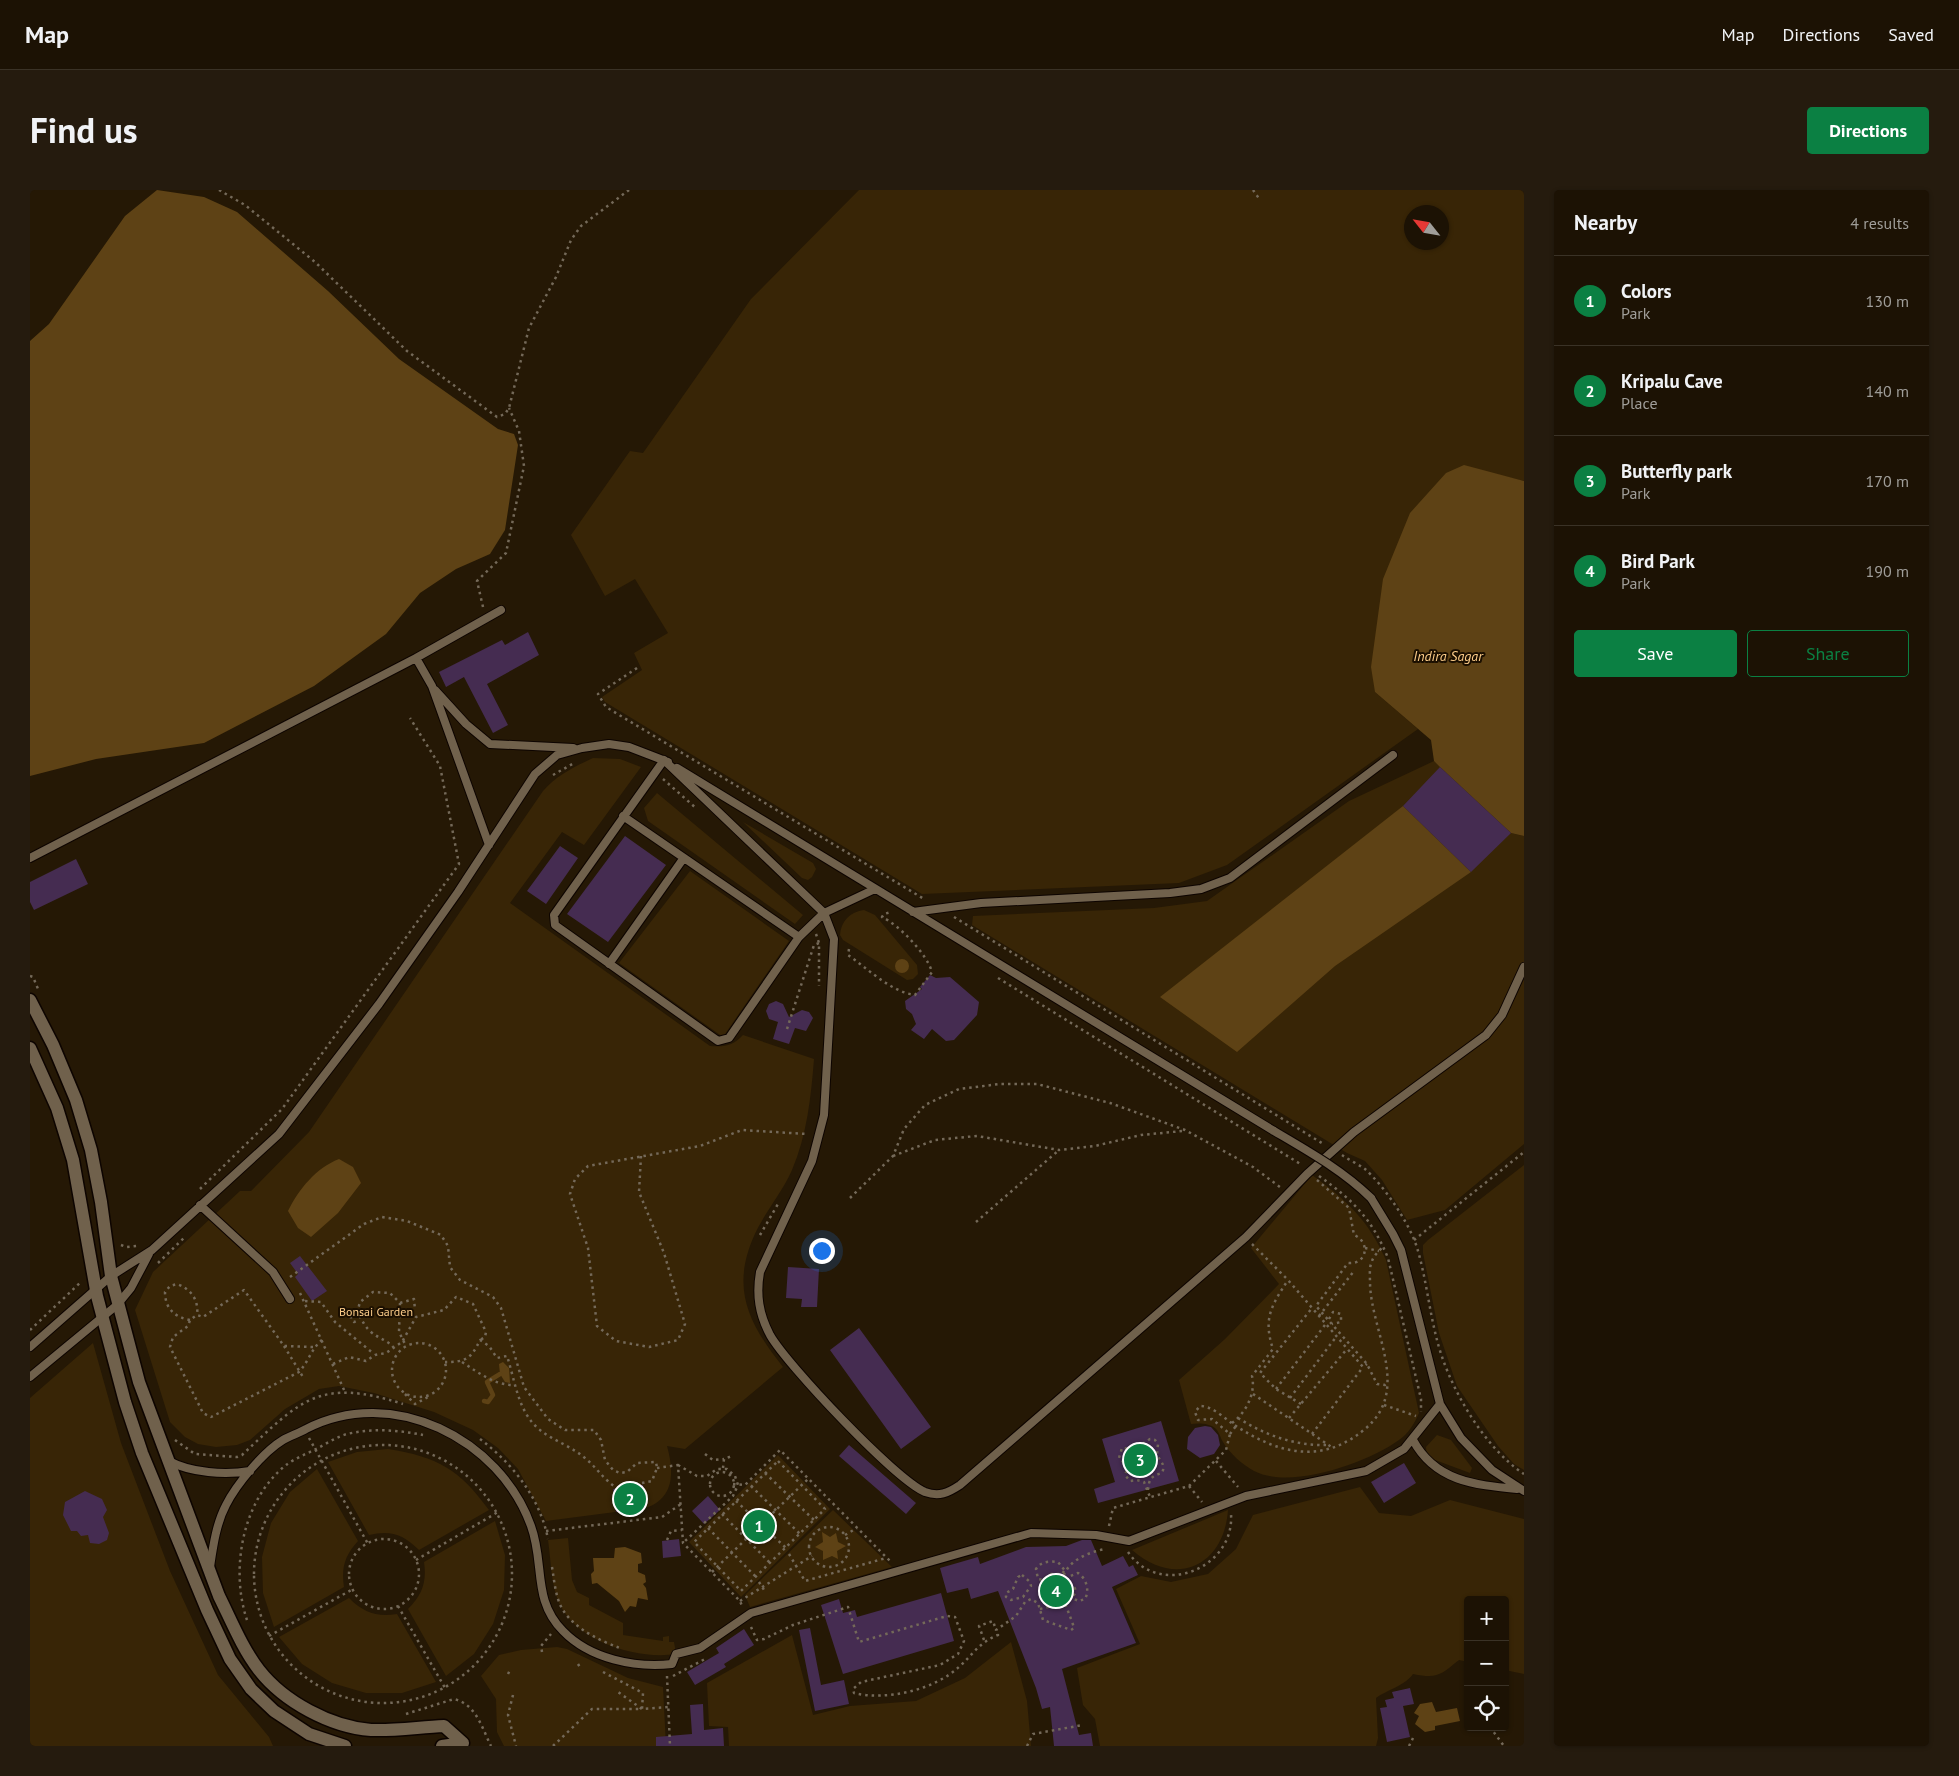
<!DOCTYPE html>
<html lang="en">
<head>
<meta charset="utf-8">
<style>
	:root { --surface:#1c1204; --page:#251b0e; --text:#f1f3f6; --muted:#a09e9a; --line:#3a3226; --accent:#0b8043 }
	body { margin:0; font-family:"PT Sans",sans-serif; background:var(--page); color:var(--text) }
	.controls { position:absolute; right:15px; bottom:15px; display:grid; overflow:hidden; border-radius:5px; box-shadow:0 1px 4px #0004 }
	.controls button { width:45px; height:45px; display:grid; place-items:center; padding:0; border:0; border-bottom:1px solid var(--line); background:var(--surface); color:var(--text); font:25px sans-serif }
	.compass { position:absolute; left:1374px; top:15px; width:45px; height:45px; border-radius:50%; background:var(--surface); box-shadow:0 1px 4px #0004; rotate:301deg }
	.you { position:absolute; left:791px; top:1060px; width:18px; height:18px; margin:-12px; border:4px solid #fff; border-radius:50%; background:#1a73e8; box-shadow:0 0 0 8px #1a73e833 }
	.badge { display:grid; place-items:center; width:32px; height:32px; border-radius:50%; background:var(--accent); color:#fff; font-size:16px; font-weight:700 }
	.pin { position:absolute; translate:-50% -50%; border:2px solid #fff; box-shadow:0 1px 5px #0006 }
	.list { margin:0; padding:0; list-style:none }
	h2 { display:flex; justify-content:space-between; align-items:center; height:65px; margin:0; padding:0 20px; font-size:21px }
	h2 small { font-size:16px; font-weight:400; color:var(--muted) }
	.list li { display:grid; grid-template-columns:32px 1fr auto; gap:15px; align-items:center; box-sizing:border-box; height:90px; padding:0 20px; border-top:1px solid var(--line) }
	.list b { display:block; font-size:19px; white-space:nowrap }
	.list p { margin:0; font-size:16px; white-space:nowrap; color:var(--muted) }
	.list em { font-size:16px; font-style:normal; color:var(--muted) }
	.actions { display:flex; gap:10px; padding:15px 20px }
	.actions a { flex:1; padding:11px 0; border:1px solid var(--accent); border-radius:5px; text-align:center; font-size:18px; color:var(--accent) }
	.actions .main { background:var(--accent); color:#fff }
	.icon { flex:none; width:28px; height:28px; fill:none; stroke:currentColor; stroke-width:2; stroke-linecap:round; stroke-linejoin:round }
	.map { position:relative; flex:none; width:1494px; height:1556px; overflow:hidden; border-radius:5px }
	header { display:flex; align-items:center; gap:30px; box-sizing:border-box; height:70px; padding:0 25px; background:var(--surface); border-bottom:1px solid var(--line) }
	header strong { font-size:24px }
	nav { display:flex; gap:28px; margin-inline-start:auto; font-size:18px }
	.intro { display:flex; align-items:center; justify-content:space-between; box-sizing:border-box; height:120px; padding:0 30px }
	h1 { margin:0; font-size:35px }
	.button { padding:12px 22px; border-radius:5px; background:var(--accent); color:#fff; font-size:18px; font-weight:700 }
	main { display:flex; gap:30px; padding:0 30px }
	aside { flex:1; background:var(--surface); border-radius:5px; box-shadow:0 1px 4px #0004 }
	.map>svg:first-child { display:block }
	.green { fill:#382506; fill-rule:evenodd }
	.water { fill:#5e4215 }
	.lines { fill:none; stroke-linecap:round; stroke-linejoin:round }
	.stream { stroke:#5e4215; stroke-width:4.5 }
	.building { fill:#452c51 }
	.service-casing { stroke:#0d0400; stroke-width:10 }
	.tertiary-casing { stroke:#0d0400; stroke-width:15 }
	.path { stroke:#746959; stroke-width:2.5; stroke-dasharray:2.5 4; stroke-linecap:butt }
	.service { stroke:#70614c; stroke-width:8 }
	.tertiary { stroke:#70614c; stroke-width:12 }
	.service-bridge-casing { stroke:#0d0400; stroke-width:10; stroke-linecap:butt }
	.service-bridge { stroke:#70614c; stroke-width:8 }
	.labels { text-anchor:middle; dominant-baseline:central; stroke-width:4; stroke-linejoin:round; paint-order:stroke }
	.park-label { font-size:12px; fill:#fece8a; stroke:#1b0f00 }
	.water-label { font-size:14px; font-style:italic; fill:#fdcd89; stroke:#1b0f00 }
</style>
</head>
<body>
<header>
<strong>Map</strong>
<nav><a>Map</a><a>Directions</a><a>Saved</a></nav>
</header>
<div class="intro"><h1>Find us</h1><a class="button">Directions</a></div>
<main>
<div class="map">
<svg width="1494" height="1556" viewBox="0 0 1494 1556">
	<rect width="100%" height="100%" fill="#251805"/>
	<path class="green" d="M829,0H1494V291L1465,284L1345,502L1388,539L1197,675L1149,693L892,704L575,512L572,507L612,480L604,463L638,443L605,389L575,406L541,345L600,261L613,263L721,109ZM1382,22H1412V52H1382Z
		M563,568L590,569L611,577L554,655L532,642L480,713L680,856C695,857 703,856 713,845L784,869C781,907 777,945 762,980C752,1003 734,1023 724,1046C700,1100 720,1135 753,1177L655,1259L637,1256C644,1281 645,1308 616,1318L516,1331L488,1279L468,1258L443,1240L404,1222L344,1203L309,1196L289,1199L255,1219L220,1250L207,1255L186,1257L168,1254L155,1247L140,1232L105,1120L123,1082L210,1001H221L279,942L513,601C527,585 544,577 563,568Z
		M1404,571L1481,643L1494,646V954L1415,1020L1377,1030L1352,990L1335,971L1317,963L942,735L943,726L1124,718L1177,711L1319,611Z
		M627,603L773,725L765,734L618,631L614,618Z
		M713,632L783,673L786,679L782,687L778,690L772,688Z
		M660,681L759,751L693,847L589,773Z
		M834,720L845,725L887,775L888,784L883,789L877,790L813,750L810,745C811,731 820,722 834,720Z
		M1494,975V1280L1484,1274L1468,1256L1427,1196L1409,1143L1393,1063V1055L1398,1050Z
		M1282,985C1316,1009 1339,1031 1356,1070L1389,1223C1385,1233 1378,1244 1369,1250C1337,1273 1261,1300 1224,1281C1212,1274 1200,1264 1193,1252C1191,1249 1189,1242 1186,1239C1180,1233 1168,1233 1161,1234L1149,1190L1195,1149L1249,1094L1221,1058Z
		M63,1153L91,1253L140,1381L188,1485L239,1547L243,1556H0V1208Z
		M1407,1245L1421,1250L1442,1278L1440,1283L1397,1267L1396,1257Z
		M358,1259C408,1267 429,1279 459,1320L389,1360C373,1344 360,1340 339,1345L298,1272L327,1262Z
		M748,1265L800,1319L711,1407L659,1352Z
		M287,1279L328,1351C315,1365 311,1378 314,1397L244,1437L233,1403L232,1367L241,1333L260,1302Z
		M1330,1297L1349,1323L1381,1326L1420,1310L1494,1329V1484L1475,1480V1410H1438V1472L1429,1470C1410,1485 1408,1489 1383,1484C1376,1495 1357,1500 1346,1508L1348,1548L1346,1556H1070L1065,1529L1053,1515L1047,1478L1110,1454L1086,1399L1111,1386L1141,1392L1178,1384L1206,1359L1223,1325Z
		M803,1320L862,1377L720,1417L715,1405Z
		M1198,1320C1194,1377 1145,1398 1102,1360Z
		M465,1331L475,1365L474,1400L463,1434L444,1464L416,1486L378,1419C392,1405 397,1392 394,1372Z
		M538,1348L542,1390L547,1402L559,1408V1415L593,1433V1445L633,1451V1447L639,1446V1452H644L646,1464C607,1470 549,1452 530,1415C521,1397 521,1370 518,1350Z
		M319,1408C334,1423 347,1427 367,1424L406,1492L372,1503H336L302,1493L272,1474L249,1447Z
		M762,1445L783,1525L820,1516L886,1511L935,1488L981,1452L997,1511L1001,1556H699L698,1537L679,1536L677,1493Z
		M527,1457L537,1459L598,1488L633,1497L636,1556H474L467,1542L466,1509L451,1486L469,1465L491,1460Z"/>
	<path class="water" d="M127,0L174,7L207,22L298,101L369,169L468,239L484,244L488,255L475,340L460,364L426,379L390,403L356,444L284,496L174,553L66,569L0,586V151L19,134L95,26Z
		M1434,275L1494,291V646L1481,643L1410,577L1404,571L1401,550L1345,502L1341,477L1353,389L1380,323L1416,283Z
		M1373,616L1441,682L1305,776L1207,862L1130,807Z
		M865 776a7 7 0 1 1 14 0a7 7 0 1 1-14 0Z
		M309,969L323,977L331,993L308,1023L281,1047L268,1038L258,1021C269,999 286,978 309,969Z
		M473,1172L479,1178L480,1193L475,1192L470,1184L469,1174Z
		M792,1342L800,1347L806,1343L808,1352L816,1356L807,1361L808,1369L802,1366L793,1370V1361L785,1357L793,1352Z
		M595,1357L611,1363L612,1373L608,1374V1382L615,1385L616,1392L613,1394L616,1398L618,1410L608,1408L606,1417L600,1416L595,1422L589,1411L567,1393L562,1394L561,1384L564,1381L563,1368H584L585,1358Z
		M1402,1512L1406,1522L1427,1518L1430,1531L1405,1536V1540L1395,1542L1385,1534L1389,1526L1384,1523L1390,1514Z"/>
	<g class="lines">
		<path class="stream" d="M454,1211L458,1212L463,1205L457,1192L470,1184"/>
	</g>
	<path class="building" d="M498,442L509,465L457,494L478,535L463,543L434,487L416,497L409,482L472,450L475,455Z
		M1410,577L1481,643L1441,682L1373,616Z
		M595,646L636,675L578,752L537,724Z
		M530,656L548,668L516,714L497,701Z
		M46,669L58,694L4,720L0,712V692Z
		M900,785L906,788L920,787L949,812L947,825L924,850L916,851L902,839L894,849L881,840L886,834L882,824L876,819L875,811L892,799L890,797Z
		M746,811L753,814L759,827L772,820L779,822L783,828L776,841L765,838L759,854L743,849L748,832L739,829L736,821L739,814Z
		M270,1066L297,1101L282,1111L265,1087L268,1084L260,1073Z
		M758,1077L789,1079L787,1117H771L772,1109L756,1108Z
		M829,1138L901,1237L871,1259L800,1160Z
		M1131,1231L1149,1291L1068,1313L1064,1299L1085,1292L1072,1249Z
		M1175,1236L1181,1237L1188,1245L1190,1255L1184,1264L1170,1268L1157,1259L1158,1247L1165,1238Z
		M819,1255L886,1313L876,1324L809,1266Z
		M1374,1273L1386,1293L1354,1313L1341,1292Z
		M613,1295L616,1318L586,1322L583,1299Z
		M55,1301L72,1309L77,1320L73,1327L79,1343L77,1350L69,1354L60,1353L58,1345L51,1346L47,1341H41L33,1325L35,1312Z
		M678,1306L690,1320L674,1334L662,1321Z
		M649,1349L651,1366L633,1368L632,1351Z
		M1052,1350H1061L1072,1376L1093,1366L1099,1377L1103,1375L1108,1385L1082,1397L1106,1453L1032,1479L1049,1545L1061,1543L1063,1556H1024L1020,1517L1012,1519L1006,1498L968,1401L941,1409L938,1398L917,1403L910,1378L948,1367L950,1374L996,1357L1036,1356Z
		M911,1403L924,1451L813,1484L791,1415L809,1409L813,1423L825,1420L827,1427Z
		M780,1438L791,1495L814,1490L819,1514L785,1521L769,1440Z
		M714,1439L724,1455L694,1474L696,1477L665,1495L657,1482L689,1463L686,1458Z
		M1380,1498L1384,1514L1373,1516L1380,1547L1357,1552L1350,1518L1357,1517L1355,1510L1364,1508L1362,1502Z
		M673,1514L674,1540L693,1538L694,1556H626V1547L662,1544L660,1515Z"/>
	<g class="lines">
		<defs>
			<path id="service" d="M386,468L471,420
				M405,500L436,534L460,554L543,558
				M647,578L1244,941
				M593,626L769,747
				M0,668L386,468L402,496L459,655
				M845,699L794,723L769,747L699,848L688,851L525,735L524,725L634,570L794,723L804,749L794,925L782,971L730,1082C726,1105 729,1124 740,1145C757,1175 865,1289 895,1302C909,1307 918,1303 930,1295L1216,1047L1277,984L1324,942L1456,845L1472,825L1494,777
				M883,722L951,713L1140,703L1171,699L1200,688L1363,565
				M579,774L653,669
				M1341,1008L1363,1044L1371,1060L1410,1214L1431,1248L1462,1280L1494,1301
				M170,1015L243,1082L260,1109
				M0,1157L81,1086L122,1060L249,944L349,814L428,702L505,584L527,565L552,558L579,554L599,557L638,572
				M0,1187L87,1115L101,1098L119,1064
				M1383,1250C1405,1291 1444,1295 1487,1299
				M139,1271C161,1283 195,1285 220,1281
				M180,1377C183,1357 186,1334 196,1315C206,1295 233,1262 253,1250C260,1246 269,1243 276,1239C362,1194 470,1249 501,1336C515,1374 502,1410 533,1441C560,1469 605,1478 642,1474L646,1464L670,1458L721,1423L1001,1343L1066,1345L1099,1351L1216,1306L1336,1281L1374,1259L1410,1214"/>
			<path id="tertiary" d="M0,810L23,855L46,910L61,960L71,1012L81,1086L109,1192L189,1406C201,1430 212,1458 229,1480C254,1512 301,1537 341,1540C365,1541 390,1537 414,1536L433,1553
				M0,858L27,918L43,970L67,1106L95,1212L112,1263L177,1420L200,1469L221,1499L244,1521L279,1544L315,1556
				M412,1556L433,1553"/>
		</defs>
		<use href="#service" class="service-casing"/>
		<use href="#tertiary" class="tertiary-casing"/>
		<path class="path" d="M189,0L215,15L285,72L377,161L467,227L475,224L479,218L499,138L526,87L541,50L551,36L599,0
			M1223,0L1230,10
			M453,417L447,391L476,363L494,276L489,241L479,218
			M607,478L568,504L576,517L894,709
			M523,585L544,573
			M633,589L667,619
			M924,727L1295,955
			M786,744L789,753V796
			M819,759L818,765C837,778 861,802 885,805L902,782C897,764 869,735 852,727L854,724L861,722
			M0,786L3,787L8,799
			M968,788L1272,975
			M757,839L784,755L789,753
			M1312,965C1319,970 1328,974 1335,979C1355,997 1381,1035 1388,1061C1396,1089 1399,1118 1406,1146C1417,1194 1453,1257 1494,1284
			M611,966L609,1002L634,1063L655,1134L648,1150L619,1157L586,1151L567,1136L558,1058L540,1004L545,989L558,976L670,956L712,940L777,944
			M863,966L905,950L947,946L1029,960L1065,956L1111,945L1152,941
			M1289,986C1323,1010 1342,1029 1358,1068L1391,1209V1222
			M1287,990L1319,1018L1324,1045C1341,1052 1337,1075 1318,1073L1286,1116L1337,1174L1347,1194L1355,1195L1358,1192
			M170,999L252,919L429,674L410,576L380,528
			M820,1008L863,966L874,939L895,915L929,899L970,894H1007L1080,913L1155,940L1223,977L1250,997
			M946,1032L1029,960
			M730,1045L748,1014
			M1384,1050L1494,962
			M1222,1054L1258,1090L1333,1177L1337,1174
			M91,1055L96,1057L107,1056
			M1335,1058L1349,1061
			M128,1073L155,1047
			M260,1087L334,1034L352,1027L377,1031L411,1045L418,1056L420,1077L430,1090L463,1107L471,1118L494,1197L518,1229L535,1240H564L571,1250L575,1270L583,1280L590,1283L597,1282L607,1273L626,1272L627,1278L622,1291L587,1298C574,1290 567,1278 556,1269C543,1257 524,1251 510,1240C488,1223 485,1190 477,1166L467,1168L459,1156L450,1150C441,1169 436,1172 415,1172
			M270,1103L315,1202
			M275,1111L291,1112L305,1132L344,1164
			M370,1113L384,1109L385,1120
			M326,1123L321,1125V1129L324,1132L329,1130
			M1289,1126L1324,1081
			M1299,1129L1303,1122L1311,1124V1132L1302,1134
			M160,1130C144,1127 135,1118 135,1102L140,1096L147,1094C161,1099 169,1110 167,1125
			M0,1140L52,1091
			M362 1180a27 27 0 1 1 54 0a27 27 0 1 1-54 0Z
			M254,1156L273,1187
			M283,1157L254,1156L214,1100L173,1127L167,1125L160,1130L158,1136L143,1147L140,1157L173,1223L181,1227L269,1182C279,1171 281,1159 292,1150
			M364,1158C358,1150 349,1149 341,1142C333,1135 332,1128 327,1123L330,1112L343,1102L360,1103L370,1113L369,1142L376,1156
			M432,1172C449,1183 464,1195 484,1195
			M303,1174L319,1167L336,1171L345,1165L356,1163L372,1152L386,1127L414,1120L426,1107L443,1114L456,1142L455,1147L450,1150
			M1246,1199L1295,1135
			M375,1204L385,1214L398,1207
			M1223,1204L1303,1258
			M1260,1208L1306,1147
			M1271,1214L1246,1199L1230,1183L1282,1118
			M1354,1215L1386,1226
			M1208,1228C1237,1246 1265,1256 1299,1255
			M1259,1228L1317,1159
			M1202,1233C1216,1223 1226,1203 1222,1186L1243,1159C1233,1129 1241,1116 1258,1090
			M1200,1244L1206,1236
			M1282,1244L1333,1177
			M279,1248L338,1354
			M450,1249C483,1274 510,1308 518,1349
			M145,1250L165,1264L207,1267L212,1265C271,1210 289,1187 373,1214
			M224 1384a129 129 0 1 1 258 0a129 129 0 1 1-258 0Z
			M675,1264L683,1270L694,1269
			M748,1271L795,1319L711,1401L664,1352Z
			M1186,1271L1208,1297
			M648,1275L667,1286H677L687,1279H697L705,1286L708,1295L703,1306L653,1353
			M627,1278L648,1275L653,1353L710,1411L712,1416
			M693,1278L694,1269L702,1266
			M680 1294a12 12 0 1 1 24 0a12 12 0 1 1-24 0Z
			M735,1283L784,1330
			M703,1294L715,1295L750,1260L861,1372
			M721,1296L770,1344
			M1159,1296L1172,1312
			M1118,1300C1119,1289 1121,1286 1132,1283C1136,1274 1130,1272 1127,1264L1128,1254L1125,1250L1120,1249L1105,1259L1092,1258L1089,1268L1098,1277L1095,1285L1100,1291L1107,1290L1114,1292L1120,1307
			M706,1311L756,1358
			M692,1324L740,1373
			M1079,1336L1083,1318L1159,1296L1196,1260L1200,1244L1182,1229L1168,1230L1165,1222L1170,1216C1182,1216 1193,1227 1203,1234C1246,1263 1291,1276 1335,1239C1382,1200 1341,1142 1340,1093C1340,1086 1339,1077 1342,1071C1344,1065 1350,1060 1354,1056
			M779 1357a20 20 0 1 1 40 0a20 20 0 1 1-40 0Z
			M678,1338L726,1387
			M516,1341L632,1327L651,1314
			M815,1345L827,1338
			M319 1384a35 35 0 1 1 70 0a35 35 0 1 1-70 0Z
			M637,1350L641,1341L652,1340
			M1098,1362C1130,1409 1205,1378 1201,1324
			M759,1364L775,1391L856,1368
			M386,1370L468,1322
			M522,1377C524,1389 525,1401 529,1412C538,1436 568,1450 590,1458
			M1034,1381L1032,1384H1021L1013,1390L1008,1389L1006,1379C1011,1371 1020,1371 1028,1372L1036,1382
			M682,1382L778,1289
			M992,1385L1000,1392L1001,1396L993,1407L981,1410L976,1407V1403L983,1399L988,1387Z
			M729,1392L736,1403
			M1034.5 1401a5.5 5.5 0 1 1 11 0a5.5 5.5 0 1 1-11 0Z
			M1040,1396L1037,1391L1038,1387L1048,1383C1056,1388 1060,1400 1055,1409L1049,1411L1044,1409V1406
			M710,1411L782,1366
			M368,1416L415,1498
			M1010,1419L1022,1416
			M217,1430C200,1380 212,1310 256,1275C264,1269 276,1264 286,1259C296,1254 306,1247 317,1244C342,1238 368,1240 393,1245
			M721,1437L727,1450L734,1449L763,1435L818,1417L829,1452L917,1426L925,1427L934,1451L928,1464L910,1475L831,1492L823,1499L824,1503C856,1511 905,1500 930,1476C943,1464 950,1452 968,1445L966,1440L986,1426L995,1412L1001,1409L1008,1413L1013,1430L1041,1440L1044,1438C1041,1427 1033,1411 1032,1400C1029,1374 1055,1363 1075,1359
			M239,1446L323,1399
			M954,1450L949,1436L963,1431L966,1440
			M512,1462L511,1456L521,1444
			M548,1474L551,1479
			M573,1482L613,1503L612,1519L639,1517
			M478,1484L480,1480
			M637,1486L640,1556
			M643,1486L675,1469
			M483,1505L478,1525L486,1556
			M376,1524L424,1509C446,1514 452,1538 461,1556
			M1460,1537L1474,1556
			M523,1556L562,1519H612L588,1502
			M997,1556L1003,1544L1053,1535
			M1379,1556L1383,1548"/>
		<use href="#service" class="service"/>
		<use href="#tertiary" class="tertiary"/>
		<defs>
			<path id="service-bridge" d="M1244,941C1278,961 1312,980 1341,1008"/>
		</defs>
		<use href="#service-bridge" class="service-bridge-casing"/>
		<use href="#service-bridge" class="service-bridge"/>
	</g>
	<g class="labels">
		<g class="park-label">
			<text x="346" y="1121">Bonsai Garden</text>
		</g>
		<g class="water-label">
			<text x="1418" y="466">Indira Sagar</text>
		</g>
	</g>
</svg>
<div class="controls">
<button>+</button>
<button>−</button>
<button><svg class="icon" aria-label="locate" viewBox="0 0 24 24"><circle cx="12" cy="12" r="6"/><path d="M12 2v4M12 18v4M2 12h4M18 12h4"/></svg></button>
</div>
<svg class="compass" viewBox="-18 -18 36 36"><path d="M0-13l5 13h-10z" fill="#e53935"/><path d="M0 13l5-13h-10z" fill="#a09e9a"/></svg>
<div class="you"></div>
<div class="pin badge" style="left:729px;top:1336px">1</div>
<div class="pin badge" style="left:600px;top:1309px">2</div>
<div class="pin badge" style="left:1110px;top:1270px">3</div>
<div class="pin badge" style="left:1026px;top:1401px">4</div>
</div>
<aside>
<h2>Nearby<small>4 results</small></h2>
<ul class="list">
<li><span class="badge">1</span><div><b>Colors</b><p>Park</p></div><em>130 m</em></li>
<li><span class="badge">2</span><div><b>Kripalu Cave</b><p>Place</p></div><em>140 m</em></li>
<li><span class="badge">3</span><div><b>Butterfly park</b><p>Park</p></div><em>170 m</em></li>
<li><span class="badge">4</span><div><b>Bird Park</b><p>Park</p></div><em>190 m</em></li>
</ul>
<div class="actions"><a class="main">Save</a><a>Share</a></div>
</aside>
</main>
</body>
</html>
